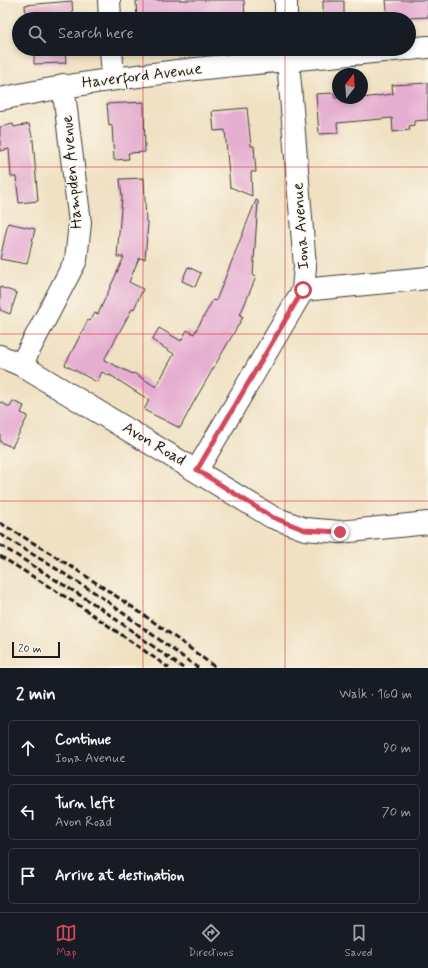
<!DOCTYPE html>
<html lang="en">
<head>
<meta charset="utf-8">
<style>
	:root { --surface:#171b24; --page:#242831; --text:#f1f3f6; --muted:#9ea1a6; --line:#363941; --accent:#d1495b }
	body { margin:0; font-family:Mynerve,sans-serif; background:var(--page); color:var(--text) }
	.compass { position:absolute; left:332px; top:68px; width:36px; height:36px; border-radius:50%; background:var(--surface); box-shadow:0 2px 6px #0003; rotate:17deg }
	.scale { position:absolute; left:12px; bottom:10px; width:48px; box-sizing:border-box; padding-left:4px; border:2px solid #1c1c1c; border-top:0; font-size:11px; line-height:14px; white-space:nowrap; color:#1c1c1c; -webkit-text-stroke:3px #fbf7ec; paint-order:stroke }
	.stop { position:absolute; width:12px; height:12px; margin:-9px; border:3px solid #d1495b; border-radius:50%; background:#fff }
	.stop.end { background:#d1495b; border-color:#fff; box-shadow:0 1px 4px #0008 }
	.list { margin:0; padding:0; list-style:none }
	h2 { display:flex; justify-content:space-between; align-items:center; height:52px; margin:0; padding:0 16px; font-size:17px }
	h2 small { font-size:13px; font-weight:400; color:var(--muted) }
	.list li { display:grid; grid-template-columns:26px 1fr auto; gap:12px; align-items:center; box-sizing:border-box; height:56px; margin:0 8px 8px; padding:0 8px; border:1px solid var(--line); border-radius:6px }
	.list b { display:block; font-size:15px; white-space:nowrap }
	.list p { margin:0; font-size:13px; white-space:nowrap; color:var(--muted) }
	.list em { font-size:13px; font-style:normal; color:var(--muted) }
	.icon { flex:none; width:22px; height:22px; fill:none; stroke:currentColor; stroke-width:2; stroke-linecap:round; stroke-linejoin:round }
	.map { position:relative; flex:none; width:428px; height:668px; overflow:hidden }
	.search { position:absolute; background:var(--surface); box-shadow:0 2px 6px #0003; left:12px; right:12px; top:12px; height:44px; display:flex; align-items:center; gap:10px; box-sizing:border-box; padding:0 14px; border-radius:22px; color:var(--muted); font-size:15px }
	.sheet { height:244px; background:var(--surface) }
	nav { display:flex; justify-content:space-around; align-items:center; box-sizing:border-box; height:56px; border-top:1px solid var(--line); background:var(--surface); font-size:11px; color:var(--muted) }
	nav a { display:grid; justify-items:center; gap:2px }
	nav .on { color:var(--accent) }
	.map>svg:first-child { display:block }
	.building { fill:#e5add0 }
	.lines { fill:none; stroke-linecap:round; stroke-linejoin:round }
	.minor-casing { stroke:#3c3a35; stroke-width:24 }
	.minor { stroke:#fff; stroke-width:22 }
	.rail { stroke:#1c1c1c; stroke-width:3; stroke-dasharray:6 3; stroke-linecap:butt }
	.route { stroke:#d1495b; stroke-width:5 }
	.grid { fill:none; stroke:#d62828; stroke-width:1; stroke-opacity:0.55 }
	.labels { text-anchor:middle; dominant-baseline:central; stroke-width:3; stroke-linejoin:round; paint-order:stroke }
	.street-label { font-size:16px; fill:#1c1c1c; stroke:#fbf7ec }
</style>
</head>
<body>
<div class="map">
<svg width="428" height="668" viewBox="0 0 428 668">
	<rect width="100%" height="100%" fill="#fbf7ec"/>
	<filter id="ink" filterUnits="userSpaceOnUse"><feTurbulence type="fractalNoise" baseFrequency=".025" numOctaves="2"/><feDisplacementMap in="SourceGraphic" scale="8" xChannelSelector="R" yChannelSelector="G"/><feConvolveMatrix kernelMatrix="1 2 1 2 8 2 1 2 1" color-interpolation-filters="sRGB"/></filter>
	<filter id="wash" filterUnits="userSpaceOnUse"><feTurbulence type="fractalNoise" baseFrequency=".012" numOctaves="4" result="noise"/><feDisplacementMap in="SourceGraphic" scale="16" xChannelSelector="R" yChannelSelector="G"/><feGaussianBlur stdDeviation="0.9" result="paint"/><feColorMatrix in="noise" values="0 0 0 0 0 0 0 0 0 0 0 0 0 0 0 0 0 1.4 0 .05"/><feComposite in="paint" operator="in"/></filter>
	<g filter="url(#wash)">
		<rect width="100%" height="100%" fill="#f0e1c3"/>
		<g id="blocks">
			<path class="building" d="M161,0H244L245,19H137L136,1Z
				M386,0H428V17L388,19Z
				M72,1L73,19H26L25,5Z
				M323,1H344V19H323Z
				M34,49H65L66,63L34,64Z
				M428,83V120L414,121V125L409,126L410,130L393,132L392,118L337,123L338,133L319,134L316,94L334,93L335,98H362L393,94L392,85Z
				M144,102L145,152L128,153L129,159L114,160L112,125L109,126L107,104Z
				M247,108L251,146H254L256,172H251L252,196L230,187L225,130L214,131L212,111Z
				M13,124L14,127L29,124L33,140L38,201L19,203L16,177H11L9,149L0,151V127Z
				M144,178L146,222L148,223L145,259L139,258L129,282L143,289L134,309H132L104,360L133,374L134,373L156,387L174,354L152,340L159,328L181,341L187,330L194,334L213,300L216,301L256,200L258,201L253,276L256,277L240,315L243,317L195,400L180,428L144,410L149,400L110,375V376L102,372L97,382L65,365L88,320L90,321L95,313L98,314L124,257H117L122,197L120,179Z
				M8,223L35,229L27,264L0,259Z
				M188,267L201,273L195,287L182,281Z
				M0,287L17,293L10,314L0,310Z
				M13,401L24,406L21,413L28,416L12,447L0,442V402L10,407Z"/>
		</g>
	</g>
	<g filter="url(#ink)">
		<use href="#blocks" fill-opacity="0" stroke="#3c3a35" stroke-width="1"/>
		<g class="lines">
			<defs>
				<path id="minor" d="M109,0L110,19
					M286,0V19
					M111,49L113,78
					M409,49L428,47
					M0,99C133,71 270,62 405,49
					M303,290L428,278
					M0,356L21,365L272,517L305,529L340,532L428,523
					M21,365L76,260L80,223L63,85
					M197,470L303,290L305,266L287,49"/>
			</defs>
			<use href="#minor" class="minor-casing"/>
			<use href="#minor" class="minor"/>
			<path class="rail" d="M0,523C75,567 147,615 216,668
				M0,534L97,594L198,668
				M0,545L99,607L183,668
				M0,556L80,606L169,668"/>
		</g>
	</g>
	<g class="lines" filter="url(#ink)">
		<path class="route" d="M303,290L197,470L272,517L305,530L340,532"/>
	</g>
	<path class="grid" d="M143,0V19M285,0V19M143,49V668M285,49V668M0,167H428M0,334H428M0,501H428"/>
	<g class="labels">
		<g class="street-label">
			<text transform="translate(142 76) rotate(-7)">Haverford Avenue</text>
			<text transform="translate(72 172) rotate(-95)">Hampden Avenue</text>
			<text transform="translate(301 226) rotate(-94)">Iona Avenue</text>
			<text transform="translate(154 444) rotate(31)">Avon Road</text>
		</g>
	</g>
</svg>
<svg class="compass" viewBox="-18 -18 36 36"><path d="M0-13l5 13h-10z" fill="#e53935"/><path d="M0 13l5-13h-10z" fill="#9ea1a6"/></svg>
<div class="scale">20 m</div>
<div class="stop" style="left:303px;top:290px"></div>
<div class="stop end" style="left:340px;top:532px"></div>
<div class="search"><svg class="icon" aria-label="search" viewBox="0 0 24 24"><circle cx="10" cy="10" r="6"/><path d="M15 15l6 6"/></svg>Search here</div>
</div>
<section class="sheet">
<h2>2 min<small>Walk · 160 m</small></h2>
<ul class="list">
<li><svg class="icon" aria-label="ahead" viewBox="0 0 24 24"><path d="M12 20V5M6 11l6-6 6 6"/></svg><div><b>Continue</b><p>Iona Avenue</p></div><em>90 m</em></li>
<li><svg class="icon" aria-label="left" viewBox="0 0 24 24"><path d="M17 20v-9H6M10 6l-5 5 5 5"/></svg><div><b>Turn left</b><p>Avon Road</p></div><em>70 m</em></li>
<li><svg class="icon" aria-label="arrive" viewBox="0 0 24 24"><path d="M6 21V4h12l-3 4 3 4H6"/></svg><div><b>Arrive at destination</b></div></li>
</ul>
</section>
<nav>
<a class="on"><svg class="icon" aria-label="map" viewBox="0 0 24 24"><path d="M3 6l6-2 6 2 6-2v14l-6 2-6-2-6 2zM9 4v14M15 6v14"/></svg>Map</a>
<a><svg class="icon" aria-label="directions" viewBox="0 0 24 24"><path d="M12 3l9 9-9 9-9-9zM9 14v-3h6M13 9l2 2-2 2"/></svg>Directions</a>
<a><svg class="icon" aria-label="saved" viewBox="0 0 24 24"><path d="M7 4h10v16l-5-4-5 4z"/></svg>Saved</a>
</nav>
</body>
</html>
